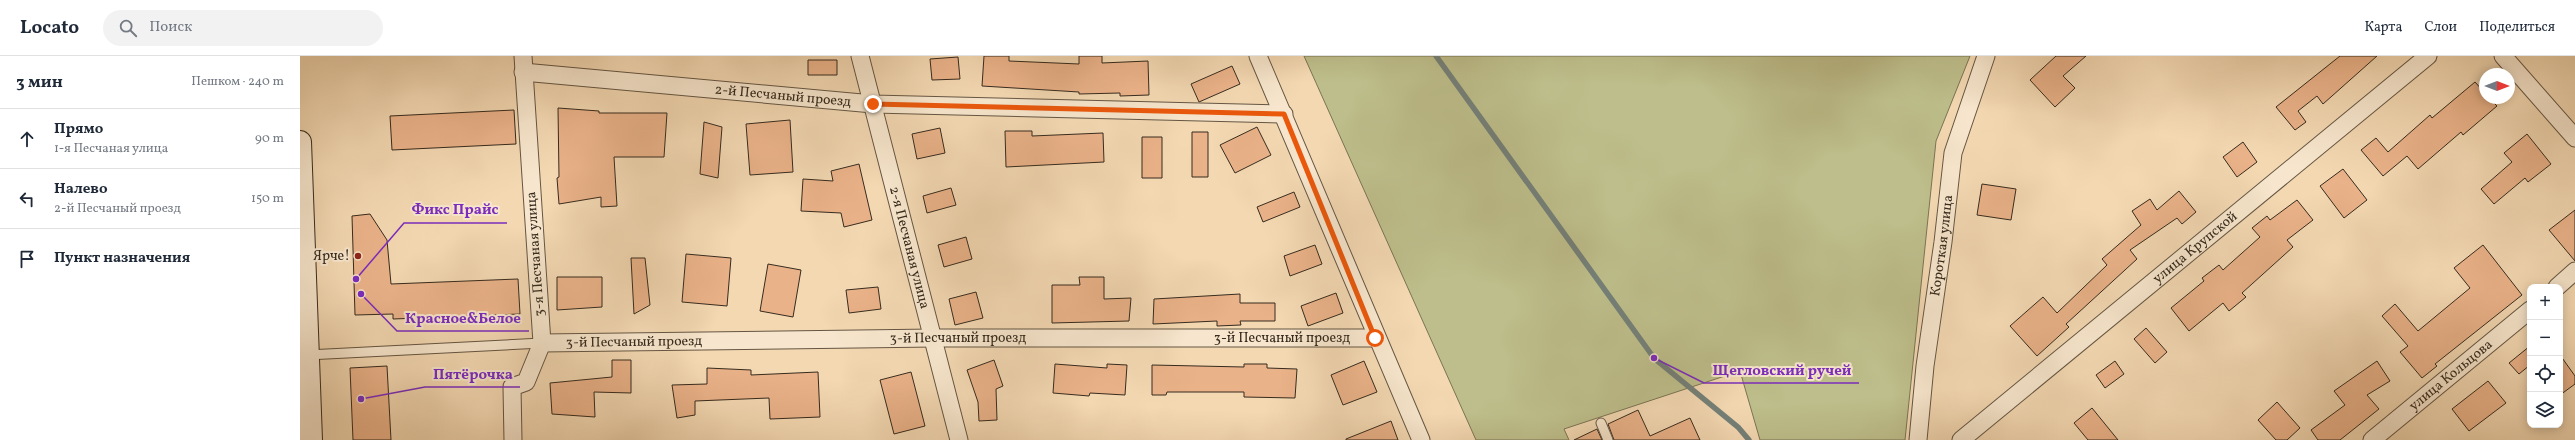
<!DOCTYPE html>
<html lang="ru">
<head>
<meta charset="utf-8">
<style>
	:root { --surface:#fff; --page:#f2f2f3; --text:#1f2937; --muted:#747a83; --line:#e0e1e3 }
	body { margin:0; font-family:Vollkorn,serif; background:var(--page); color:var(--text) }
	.controls { position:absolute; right:12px; bottom:12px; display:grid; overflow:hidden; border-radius:8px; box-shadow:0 2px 10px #0003 }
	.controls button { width:36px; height:36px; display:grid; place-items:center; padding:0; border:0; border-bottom:1px solid var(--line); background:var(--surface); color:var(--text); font:20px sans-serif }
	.compass { position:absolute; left:2179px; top:12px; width:36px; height:36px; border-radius:50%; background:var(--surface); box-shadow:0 2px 10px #0003; rotate:90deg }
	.stop { position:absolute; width:12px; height:12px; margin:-9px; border:3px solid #ea580c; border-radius:50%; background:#fff }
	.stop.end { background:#ea580c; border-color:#fff; box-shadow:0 1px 4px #0008 }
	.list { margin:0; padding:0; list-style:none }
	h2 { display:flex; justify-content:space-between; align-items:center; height:52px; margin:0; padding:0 16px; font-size:17px }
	h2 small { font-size:13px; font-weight:400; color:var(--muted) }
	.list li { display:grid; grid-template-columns:26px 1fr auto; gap:12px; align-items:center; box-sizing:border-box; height:60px; padding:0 16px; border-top:1px solid var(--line) }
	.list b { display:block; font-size:15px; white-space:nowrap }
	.list p { margin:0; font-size:13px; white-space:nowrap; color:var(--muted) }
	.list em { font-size:13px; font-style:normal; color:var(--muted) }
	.icon { flex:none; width:22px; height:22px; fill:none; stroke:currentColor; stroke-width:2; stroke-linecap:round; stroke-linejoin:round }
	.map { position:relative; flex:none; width:2275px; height:384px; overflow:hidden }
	header { display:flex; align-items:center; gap:24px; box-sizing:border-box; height:56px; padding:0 20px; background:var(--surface); border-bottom:1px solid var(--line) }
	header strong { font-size:19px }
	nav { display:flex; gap:22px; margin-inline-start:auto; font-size:14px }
	.search { width:280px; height:36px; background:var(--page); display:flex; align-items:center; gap:10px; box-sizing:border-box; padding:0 14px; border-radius:22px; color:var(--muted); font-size:15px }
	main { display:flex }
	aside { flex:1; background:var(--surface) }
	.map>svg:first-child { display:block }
	.green { fill:#bdbe8b; stroke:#7a7454 }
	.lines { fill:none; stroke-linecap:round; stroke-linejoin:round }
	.stream { stroke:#748078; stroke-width:5.5 }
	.building { fill:#eab289; stroke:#362b1e }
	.service-casing { stroke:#655643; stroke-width:11 }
	.minor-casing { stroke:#655643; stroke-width:19 }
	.secondary-casing { stroke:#362b1e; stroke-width:24 }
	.service { stroke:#f7e6cd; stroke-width:9 }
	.minor { stroke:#f7e6cd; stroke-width:17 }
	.secondary { stroke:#f7e6cd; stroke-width:22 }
	.route { stroke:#ea580c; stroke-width:5 }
	.poi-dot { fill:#8f2418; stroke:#f7e6cd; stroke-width:1.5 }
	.labels { text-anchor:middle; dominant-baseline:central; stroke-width:4; stroke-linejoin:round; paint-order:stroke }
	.street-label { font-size:14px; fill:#362b1e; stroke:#f7e6cd }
	.poi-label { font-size:14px; fill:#362b1e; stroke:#f7e6cd; text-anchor:end }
	.leader { fill:none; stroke:#7b2cbf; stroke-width:1.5 }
	.callout-dot { fill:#7b2cbf; stroke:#f7e6cd; stroke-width:1.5 }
	.callout-label { font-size:15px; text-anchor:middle; font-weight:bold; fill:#7b2cbf; stroke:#f7e6cd; stroke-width:4; stroke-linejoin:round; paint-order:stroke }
</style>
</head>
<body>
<header>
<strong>Locato</strong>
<div class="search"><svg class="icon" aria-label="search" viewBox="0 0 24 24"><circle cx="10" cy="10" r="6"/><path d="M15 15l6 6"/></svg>Поиск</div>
<nav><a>Карта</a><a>Слои</a><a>Поделиться</a></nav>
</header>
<main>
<aside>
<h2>3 мин<small>Пешком · 240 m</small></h2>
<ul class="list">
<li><svg class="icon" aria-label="ahead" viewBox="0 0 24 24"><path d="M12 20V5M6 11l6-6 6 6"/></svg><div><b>Прямо</b><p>1-я Песчаная улица</p></div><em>90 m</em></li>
<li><svg class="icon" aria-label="left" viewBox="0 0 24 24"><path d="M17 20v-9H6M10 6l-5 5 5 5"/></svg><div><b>Налево</b><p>2-й Песчаный проезд</p></div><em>150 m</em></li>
<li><svg class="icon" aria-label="arrive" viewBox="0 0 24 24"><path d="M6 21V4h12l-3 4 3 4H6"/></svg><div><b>Пункт назначения</b></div></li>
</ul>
</aside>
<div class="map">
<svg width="2275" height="384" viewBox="0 0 2275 384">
	<rect width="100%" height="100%" fill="#f3d8b2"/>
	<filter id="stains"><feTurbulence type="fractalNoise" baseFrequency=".005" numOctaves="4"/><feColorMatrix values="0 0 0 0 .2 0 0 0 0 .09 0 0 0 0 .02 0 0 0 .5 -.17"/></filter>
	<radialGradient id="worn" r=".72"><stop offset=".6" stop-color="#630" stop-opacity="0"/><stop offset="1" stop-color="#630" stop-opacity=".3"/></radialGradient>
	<path class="green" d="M1004,0H1670L1636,85L1605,384H1460L1440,315L1264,373L1269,384H1176Z"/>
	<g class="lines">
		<path class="stream" d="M1136,0L1354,302L1438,371L1449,384"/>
	</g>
	<path class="building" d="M684,0H709V5L779,8V0H802V7L848,5L849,39L820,40V37L779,38V36L682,30Z
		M1756,0H1786L1763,20L1775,32L1755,51L1730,24Z
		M2040,0H2077L2023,48L2017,40L1998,55L2006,66L1995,74L1976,51Z
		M658,1L660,23L632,24L630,3Z
		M508,4H537V19H508Z
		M932,10L940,28L899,46L891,28Z
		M2175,26L2185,37V42H2189L2197,50L2163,79L2161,76L2118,113L2107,100L2083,120L2061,94L2076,82L2088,96L2130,59L2132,62Z
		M258,52L299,55V57H367L364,101H314L317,150L301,151V141L259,148L257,122L259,121Z
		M214,54L216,88L92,94L90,60Z
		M490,64L493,116L450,119L446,68Z
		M404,66L422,71L418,122L400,118Z
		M957,71L971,99L935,117L920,89Z
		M640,72L645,97L617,103L612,78Z
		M705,75H732V80L803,77L804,106L706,111Z
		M892,76H908V121H892Z
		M2227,78L2251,108L2228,126L2225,122L2194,148L2181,133L2212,106L2204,97Z
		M842,81H862V122H842Z
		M1943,86L1957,106L1937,121L1923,101Z
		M559,108L572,164L544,171L541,157L501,155L503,123L533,125L531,115Z
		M2043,113L2067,144L2044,162L2020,130Z
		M1682,128L1716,133L1711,164L1677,159Z
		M651,132L656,149L627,157L623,140Z
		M1879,135L1896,156L1882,168L1877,162L1830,194L1837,203L1766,268L1769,271L1737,300L1710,270L1743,241L1757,257L1807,209L1802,203L1841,169L1832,155L1850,143L1857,154Z
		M994,136L1000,151L963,166L957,151Z
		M1997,144L2013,164L1987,184L1993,191L1942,237L1946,241L1929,255L1923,247L1889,275L1871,252L1904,225L1902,222L1919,209L1923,214L1960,181L1952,172L1967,160L1970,164Z
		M2275,154V205L2249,174Z
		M70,158L87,184L91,228L218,223L220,258L93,263V258L55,259L52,160Z
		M666,181L672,203L644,211L638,189Z
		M1015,189L1022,208L990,220L984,200Z
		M2183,189L2222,239L2135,308L2137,310L2122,322L2100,296L2108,290L2082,260L2095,248L2118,275L2170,232L2154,212Z
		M386,198L431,202L427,250L382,246Z
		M331,202H345L350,249L334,258Z
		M468,208L501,214L493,261L460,255Z
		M257,221H302V251L257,254Z
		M779,221H804V243L831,242L829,265L752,267V229H780Z
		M578,231L581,253L549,257L546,234Z
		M676,236L683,262L655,269L649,243Z
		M1036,237L1043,257L1008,270L1001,250Z
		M940,238V247H975V265H940L941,269L917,270V265L853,268L854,243Z
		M1846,272L1867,296L1855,307L1834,283Z
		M2230,290V309L2219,318L2209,307Z
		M2260,299L2275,320V328L2260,339Z
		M312,304H331V337L294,336L295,361L252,358L250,327L312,321Z
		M694,304L703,330L696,333L697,364L679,365L678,346L667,314Z
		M1064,305L1077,336L1043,349L1031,319Z
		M1815,305L1824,318L1805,332L1796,319Z
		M2077,305L2090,325L2067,339L2079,353L2040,384H2018L2011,374L2045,349L2034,335Z
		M755,308L807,312V308L827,309L825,339L790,337L789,340L753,337Z
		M944,308H967V312L997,313L995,342L944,341V336H867L866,339H852V309L944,311Z
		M87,310L91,384H53L50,312Z
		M407,312L451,314V319L518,316L520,361L470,363L469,342L395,345V359L377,362L372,329L407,328Z
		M611,316L625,370L594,378L580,324Z
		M2188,325L2206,347L2169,375L2152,353Z
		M1977,346L2000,372L1987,384H1976L1958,364Z
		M1792,352L1818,384H1788L1774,367Z
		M1338,354L1350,380L1390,362L1400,384H1314L1308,368Z
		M1091,365L1098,384H1046V383Z
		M1297,373L1302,384H1274Z"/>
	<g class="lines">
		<defs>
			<path id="service" d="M7,299L242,287
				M1301,367L1308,384"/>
			<g id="minor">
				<path id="s1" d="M560,0L659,384"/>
				<path d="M958,0L1121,384"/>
				<path d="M2203,0L2275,82"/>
				<path id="s2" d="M223,16L573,48L984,58"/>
				<path d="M2257,231L2275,215"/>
				<path id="s3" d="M242,287L634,282H1075"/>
				<path d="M213,384L212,331L226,326L242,287L223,0"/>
				<path id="s4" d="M1618,384L1625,310L1643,186L1653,97L1686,0"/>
				<path id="s5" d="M1661,384L2128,0"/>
				<path id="s6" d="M2072,384L2230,254"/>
			</g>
			<path id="secondary" d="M0,86L11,384"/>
		</defs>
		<use href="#service" class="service-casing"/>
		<use href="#minor" class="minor-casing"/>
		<use href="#secondary" class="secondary-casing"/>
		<use href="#service" class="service"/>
		<use href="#minor" class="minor"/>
		<use href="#secondary" class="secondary"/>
	</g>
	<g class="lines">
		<path class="route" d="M573,48L984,58L1075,282"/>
	</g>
	<circle class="poi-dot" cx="58" cy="200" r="4"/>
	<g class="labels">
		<g class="street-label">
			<text stroke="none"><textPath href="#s2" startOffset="261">2-й Песчаный проезд</textPath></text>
			<text stroke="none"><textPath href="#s4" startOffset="196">Короткая улица</textPath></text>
			<text stroke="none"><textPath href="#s1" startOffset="198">2-я Песчаная улица</textPath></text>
			<text stroke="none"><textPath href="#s5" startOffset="303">улица Крупской</textPath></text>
			<text transform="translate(236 198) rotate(-94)">3-я Песчаная улица</text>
			<text stroke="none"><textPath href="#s3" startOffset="740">3-й Песчаный проезд</textPath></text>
			<text stroke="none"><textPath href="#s3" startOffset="416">3-й Песчаный проезд</textPath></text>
			<text stroke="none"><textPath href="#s3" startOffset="92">3-й Песчаный проезд</textPath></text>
			<text stroke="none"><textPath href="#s6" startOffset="102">улица Кольцова</textPath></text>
		</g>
		<g class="poi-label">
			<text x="50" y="200">Ярче!</text>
		</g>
	</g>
	<path class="leader" d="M56 223L104 167H207M61 238L97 275H229M1354 302L1404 327H1559M61 343L125 331H220"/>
	<g class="callout-dot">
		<circle cx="56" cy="223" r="4"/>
		<circle cx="61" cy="238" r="4"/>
		<circle cx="1354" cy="302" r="4"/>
		<circle cx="61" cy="343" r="4"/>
	</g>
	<g class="callout-label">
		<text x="155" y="158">Фикс Прайс</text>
		<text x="163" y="267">Красное&amp;Белое</text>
		<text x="1482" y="319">Щегловский ручей</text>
		<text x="173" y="323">Пятёрочка</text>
	</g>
	<rect width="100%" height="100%" filter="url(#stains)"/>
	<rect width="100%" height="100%" fill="url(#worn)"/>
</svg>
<div class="controls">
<button>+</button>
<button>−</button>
<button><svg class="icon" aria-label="locate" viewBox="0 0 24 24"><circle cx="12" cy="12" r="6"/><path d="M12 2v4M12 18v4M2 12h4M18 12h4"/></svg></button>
<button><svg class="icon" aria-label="layers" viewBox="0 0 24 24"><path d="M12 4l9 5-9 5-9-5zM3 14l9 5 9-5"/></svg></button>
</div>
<svg class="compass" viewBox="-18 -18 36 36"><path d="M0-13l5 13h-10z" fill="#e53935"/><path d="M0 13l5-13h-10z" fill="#747a83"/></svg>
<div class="stop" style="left:1075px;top:282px"></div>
<div class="stop end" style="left:573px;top:48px"></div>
</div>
</main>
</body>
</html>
